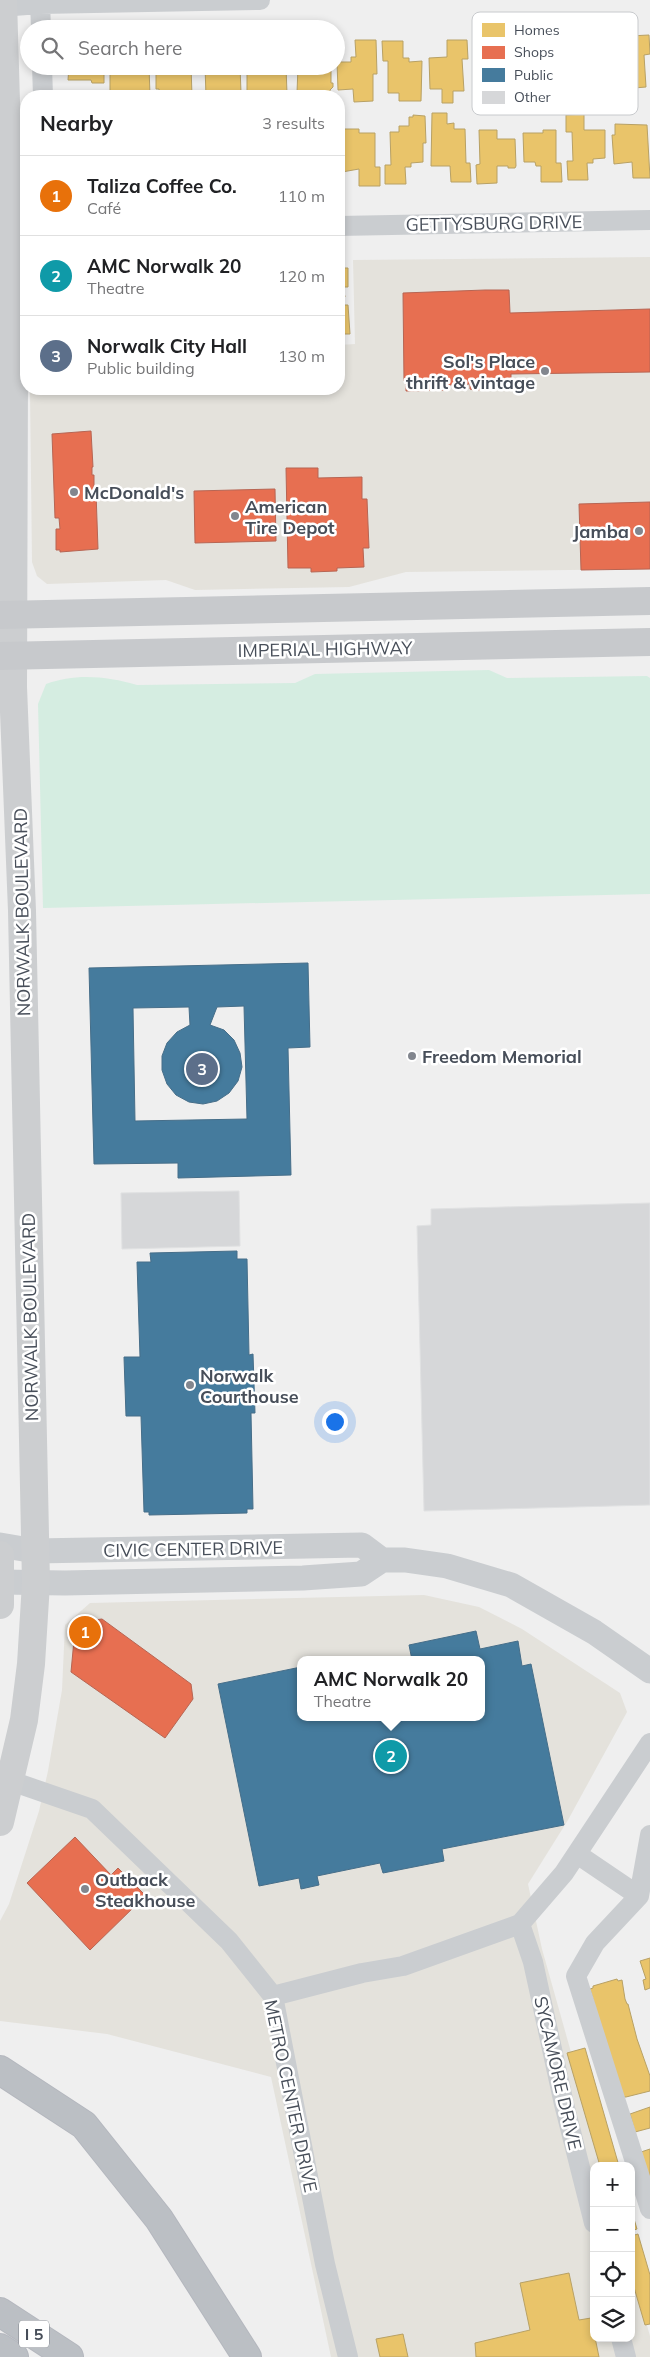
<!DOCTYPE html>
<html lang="en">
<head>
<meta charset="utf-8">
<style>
	:root { --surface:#fff; --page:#f6f6f6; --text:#202124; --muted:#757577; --line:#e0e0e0; --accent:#82868e }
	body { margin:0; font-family:Mulish,sans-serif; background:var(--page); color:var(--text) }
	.controls { position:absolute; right:15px; bottom:15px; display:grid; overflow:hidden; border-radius:10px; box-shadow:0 2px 8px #0003 }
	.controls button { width:45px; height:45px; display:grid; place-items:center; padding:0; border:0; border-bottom:1px solid var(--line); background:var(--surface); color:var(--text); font:25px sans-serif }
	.you { position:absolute; left:334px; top:1421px; width:18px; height:18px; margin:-12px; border:4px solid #fff; border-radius:50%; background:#1a73e8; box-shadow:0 0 0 8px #1a73e833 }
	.badge { display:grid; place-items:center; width:32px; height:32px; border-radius:50%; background:var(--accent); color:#fff; font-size:16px; font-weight:700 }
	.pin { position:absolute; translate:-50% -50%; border:2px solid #fff; box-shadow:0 1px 5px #0006 }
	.popup { position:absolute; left:297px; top:1656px; width:188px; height:65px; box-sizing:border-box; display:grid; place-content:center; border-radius:10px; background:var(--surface); filter:drop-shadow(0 1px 4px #0005); font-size:16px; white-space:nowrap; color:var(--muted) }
	.popup b { font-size:19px; color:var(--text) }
	.popup::after { content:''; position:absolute; left:50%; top:100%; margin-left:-10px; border:10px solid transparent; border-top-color:var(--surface) }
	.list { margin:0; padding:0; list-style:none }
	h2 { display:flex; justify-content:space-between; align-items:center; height:65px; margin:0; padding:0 20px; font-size:21px }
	h2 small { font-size:16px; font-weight:400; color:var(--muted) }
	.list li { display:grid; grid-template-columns:32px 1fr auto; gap:15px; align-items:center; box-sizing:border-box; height:80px; padding:0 20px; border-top:1px solid var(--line) }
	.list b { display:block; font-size:19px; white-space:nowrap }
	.list p { margin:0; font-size:16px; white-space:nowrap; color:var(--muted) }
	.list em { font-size:16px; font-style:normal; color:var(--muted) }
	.icon { flex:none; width:28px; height:28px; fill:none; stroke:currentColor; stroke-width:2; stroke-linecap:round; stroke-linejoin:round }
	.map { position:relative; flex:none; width:650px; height:2357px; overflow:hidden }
	.search { position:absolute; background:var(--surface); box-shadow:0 2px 8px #0003; left:20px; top:20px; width:325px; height:55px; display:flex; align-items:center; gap:12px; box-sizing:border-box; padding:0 18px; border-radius:28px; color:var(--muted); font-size:19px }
	.panel { position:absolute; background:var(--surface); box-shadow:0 2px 8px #0003; left:20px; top:90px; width:325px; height:305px; border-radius:20px }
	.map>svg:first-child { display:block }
	.commercial { fill:#e4e2dc; fill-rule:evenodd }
	.green { fill:#d5ede1 }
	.homes { fill:#e9c46a; stroke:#b8a165 }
	.shops { fill:#e76f51; stroke:#b76553 }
	.public { fill:#457b9d; stroke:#466e89; fill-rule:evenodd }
	.building { fill:#d6d7d9; stroke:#e0e1e2 }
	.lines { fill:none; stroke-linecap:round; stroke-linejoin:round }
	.motorway-casing { stroke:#b4b7be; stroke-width:30 }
	.minor { stroke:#cacdd0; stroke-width:20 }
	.tertiary { stroke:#cacdd0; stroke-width:25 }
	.secondary { stroke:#ccced0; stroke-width:28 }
	.primary { stroke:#c7c9cc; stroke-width:28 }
	.motorway { stroke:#bbbfc4; stroke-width:28 }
	.poi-dot { fill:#82868e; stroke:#fff; stroke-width:2 }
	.labels { text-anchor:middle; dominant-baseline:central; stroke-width:5; stroke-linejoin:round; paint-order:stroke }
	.shield { fill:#fff; stroke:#7e838b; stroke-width:1 }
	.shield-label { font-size:16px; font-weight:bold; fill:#474e59 }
	.street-label { font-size:18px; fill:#474e59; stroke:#fff }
	.poi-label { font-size:18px; font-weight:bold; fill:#474e59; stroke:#fff; text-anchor:start }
	.key { fill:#fff; stroke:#c8cacd; stroke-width:1 }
	.key-label { font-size:14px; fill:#474e59 }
</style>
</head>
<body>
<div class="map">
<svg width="650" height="2357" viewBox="0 0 650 2357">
	<rect width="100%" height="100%" fill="#efefef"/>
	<path class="commercial" d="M650,257V569L406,572L349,587L195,590L166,580L47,584L37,576L32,562L30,389H339V345L355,344L353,260Z
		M424,1595L479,1607L522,1629L620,1693L627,1712L568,1820L528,1884L542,1949L603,2166H594V2338H631V2269L650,2336V2357H331L271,2077L107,2034L0,2021V1921L9,1904L39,1811L48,1771L62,1690L65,1625L90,1603ZM301,1660H481V1717H301Z"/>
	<path class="green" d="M489,670L507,678L647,676L650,678V894L43,908L38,704L46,684C75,673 107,676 137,685L295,683L315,674Z"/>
	<path class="homes" d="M649,35L650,54L644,55L646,87L634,88V85H624L625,98H611L610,57H624V53H629V36Z
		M538,36H559V54L554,55L556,89L520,90L521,57H533V53H539Z
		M493,37L494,54L512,52L513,54L514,81H496V89H479L480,56L473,57V42H480V38Z
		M565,37H585V54L603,51L606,55L605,81H586L587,105H565V73L569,72V57H565Z
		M355,40H376L377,74H373V101L354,102L353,89L338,90L337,62H351V57H356Z
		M447,40H467L468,59H462L464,91H453V103H442V89H430L429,58L447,57Z
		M382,41H403V58H409V62L422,61L421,101H399V93H388V61H383Z
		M69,66H104V83H92L91,80H68Z
		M110,66H149L150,96L110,95Z
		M156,66H191L192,96H159V89H156Z
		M205,66H240L241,93L233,94V96H206Z
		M246,66H286L287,94H268V96L247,95V73H245Z
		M298,66H331V83H333V87L330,90V96H307V93H297Z
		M606,95V107L595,106V96Z
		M432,113H447V124L454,123V129H465L466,163H470L471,182H451L450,166H431Z
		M584,114V130H605V158L593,159V163H587L588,180H568L567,161H573L572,132H566V115Z
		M413,115L425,116L426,143H423V162L411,163V167H405L406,184H385V165H391L390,132H399V126H409V117H413Z
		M615,124L647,125L650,178H633L632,162L614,164L612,135H615Z
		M342,129H359V133H375V167H380V186H359V169L342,172L340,169L339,142H342Z
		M479,130H497V139H515L516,166L515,168H508V166H497V183L477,184L476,165L480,164Z
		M543,130H556V163H561L562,182H541V166H536L535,162H524L523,133H543Z
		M339,268H348V287H343L345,297H343V305H348L350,334H339Z
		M650,1958V1988L645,1990L643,1980L646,1979L640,1961Z
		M617,1979L618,1981L622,1980L625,1999L627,2004H628L637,2039L650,2076V2091L626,2097H621L590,1989L593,1988V1986Z
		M585,2048L619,2166H600L567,2053Z
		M650,2107V2128L635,2132L630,2114Z
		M650,2149V2182L641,2152Z
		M631,2209L637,2229L631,2231Z
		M638,2234L650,2275V2324L645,2325L631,2277V2236Z
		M569,2273L579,2320L591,2318L599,2357H476L475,2343L530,2330L520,2283Z
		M403,2334L408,2357H380L376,2339Z"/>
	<path class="shops" d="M485,290H509L510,313L650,309V372L511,374V389L473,390L470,389V384L449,385V390L406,391V381H404L403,293Z
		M91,431L93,467H92V475H94V492H96L98,549L60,552V550H56V529H60L59,518H55L52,434Z
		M286,468H318V478L362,477V499H367L369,548H363L364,567L337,568V571L311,572V568H288Z
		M275,489L276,541L195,543L194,491Z
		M650,502V569L581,570L579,504Z
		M102,1619L191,1684L193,1699L165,1738L71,1672L74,1640L87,1621Z
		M75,1837L111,1875L118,1868L144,1894L137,1901L138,1903L90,1950L27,1883Z"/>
	<path class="public" d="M308,963L310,1047L288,1048L291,1175L178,1178V1163L94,1164L89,968ZM244,1006L247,1119L135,1121L133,1008L189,1007L190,1025L177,1032L167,1043L162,1056V1070L167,1084L176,1095L189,1102L203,1104L217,1101L229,1093L238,1081L242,1067L240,1053L234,1040L224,1030L210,1025L217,1007Z
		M237,1251V1259H247L249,1355L253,1354L255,1413H251L253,1509H247V1513L149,1515V1512H144L141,1416H126L124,1357H140L137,1262H151L150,1253Z
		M476,1631L480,1649L518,1641L522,1666L531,1664L564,1825L442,1849L444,1861L383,1873L380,1863L317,1876L319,1885L301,1889L299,1878L259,1886L218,1684L301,1667V1717H481V1660H412L409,1645Z"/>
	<path class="building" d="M239,1191L240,1246L122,1249L121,1193Z
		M650,1203V1505L424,1511L417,1226L431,1225V1209Z"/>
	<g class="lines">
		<defs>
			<path id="motorway" d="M0,2070L84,2125L159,2219L247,2357
				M0,2312L69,2357
				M0,2348L14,2357"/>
		</defs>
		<use href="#motorway" class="motorway-casing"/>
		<path class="minor" d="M40,0L41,29
			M0,7L40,4L260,0
			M42,66L43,96
			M339,226L650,220
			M11,1781L92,1809L229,1941L273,1996L325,2264L348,2357
			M650,1835L639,1896L595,1943L576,1976L650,2209
			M577,1854L639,1896
			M520,1924L533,1962L564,2104L594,2223
			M273,1996L362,1973L403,1966L520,1924L564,1873L650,1743
			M621,2338L626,2357"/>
		<path class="tertiary" d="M0,1545L35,1551L362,1545L382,1560
			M1,1582L65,1583L303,1578L361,1574L382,1560H405L447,1566L511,1585L594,1632L650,1671"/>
		<path class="secondary" d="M0,1555V1605
			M0,1822L24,1720L31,1664L36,1583L22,911L13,687L14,375L3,0"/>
		<path class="primary" d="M0,615L650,601
			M0,656L650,642"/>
		<use href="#motorway" class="motorway"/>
	</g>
	<g class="poi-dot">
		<circle cx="545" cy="371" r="5"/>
		<circle cx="74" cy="492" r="5"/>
		<circle cx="235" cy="516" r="5"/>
		<circle cx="639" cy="531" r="5"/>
		<circle cx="412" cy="1056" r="5"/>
		<circle cx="190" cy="1385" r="5"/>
		<circle cx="85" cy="1889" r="5"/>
	</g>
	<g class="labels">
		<rect class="shield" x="19" y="2320.5" width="30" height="27" rx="4"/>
		<g class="shield-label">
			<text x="34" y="2334">I 5</text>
		</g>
		<g class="street-label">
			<text transform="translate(494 223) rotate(-1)">GETTYSBURG DRIVE</text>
			<text transform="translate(325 649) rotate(-1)">IMPERIAL HIGHWAY</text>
			<text transform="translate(22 912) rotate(-91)">NORWALK BOULEVARD</text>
			<text transform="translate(30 1317) rotate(-91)">NORWALK BOULEVARD</text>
			<text transform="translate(193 1549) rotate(-1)">CIVIC CENTER DRIVE</text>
			<text transform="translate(558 2073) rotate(77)">SYCAMORE DRIVE</text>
			<text transform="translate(291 2096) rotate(78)">METRO CENTER DRIVE</text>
		</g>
		<g class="poi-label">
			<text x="535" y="361" text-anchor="end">Sol's Place<tspan x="535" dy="21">thrift &amp; vintage</tspan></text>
			<text x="84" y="492">McDonald's</text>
			<text x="245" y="506">American<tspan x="245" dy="21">Tire Depot</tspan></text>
			<text x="629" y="531" text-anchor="end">Jamba</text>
			<text x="422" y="1056">Freedom Memorial</text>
			<text x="200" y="1375">Norwalk<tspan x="200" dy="21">Courthouse</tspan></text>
			<text x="95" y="1879">Outback<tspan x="95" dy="21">Steakhouse</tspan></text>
		</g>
	</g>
	<rect x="472" y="12" width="166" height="103" rx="8" class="key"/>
	<rect x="482" y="23" width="23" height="14" fill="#e9c46a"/>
	<rect x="482" y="46" width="23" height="13" fill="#e76f51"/>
	<rect x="482" y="68" width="23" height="14" fill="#457b9d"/>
	<rect x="482" y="91" width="23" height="13" fill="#d6d7d9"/>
	<g class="key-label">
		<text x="514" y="35">Homes</text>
		<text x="514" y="57">Shops</text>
		<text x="514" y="80">Public</text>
		<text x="514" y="102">Other</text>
	</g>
</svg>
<div class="controls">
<button>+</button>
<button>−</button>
<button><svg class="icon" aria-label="locate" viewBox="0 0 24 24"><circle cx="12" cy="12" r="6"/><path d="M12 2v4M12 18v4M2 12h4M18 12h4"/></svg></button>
<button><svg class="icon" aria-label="layers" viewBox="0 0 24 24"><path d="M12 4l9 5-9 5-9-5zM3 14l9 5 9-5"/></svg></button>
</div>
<div class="you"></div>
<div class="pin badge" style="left:85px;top:1632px;background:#e8710a">1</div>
<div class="pin badge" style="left:391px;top:1756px;background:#0f9aa8">2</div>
<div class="popup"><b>AMC Norwalk 20</b>Theatre</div>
<div class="pin badge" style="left:202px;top:1069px;background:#5c6f8a">3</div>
<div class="search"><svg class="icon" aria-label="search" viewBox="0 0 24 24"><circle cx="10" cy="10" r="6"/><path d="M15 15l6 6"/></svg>Search here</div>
<section class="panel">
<h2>Nearby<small>3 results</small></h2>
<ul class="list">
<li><span class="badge" style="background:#e8710a">1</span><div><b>Taliza Coffee Co.</b><p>Café</p></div><em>110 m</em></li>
<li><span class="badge" style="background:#0f9aa8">2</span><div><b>AMC Norwalk 20</b><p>Theatre</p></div><em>120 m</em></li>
<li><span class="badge" style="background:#5c6f8a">3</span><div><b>Norwalk City Hall</b><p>Public building</p></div><em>130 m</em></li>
</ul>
</section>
</div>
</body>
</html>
